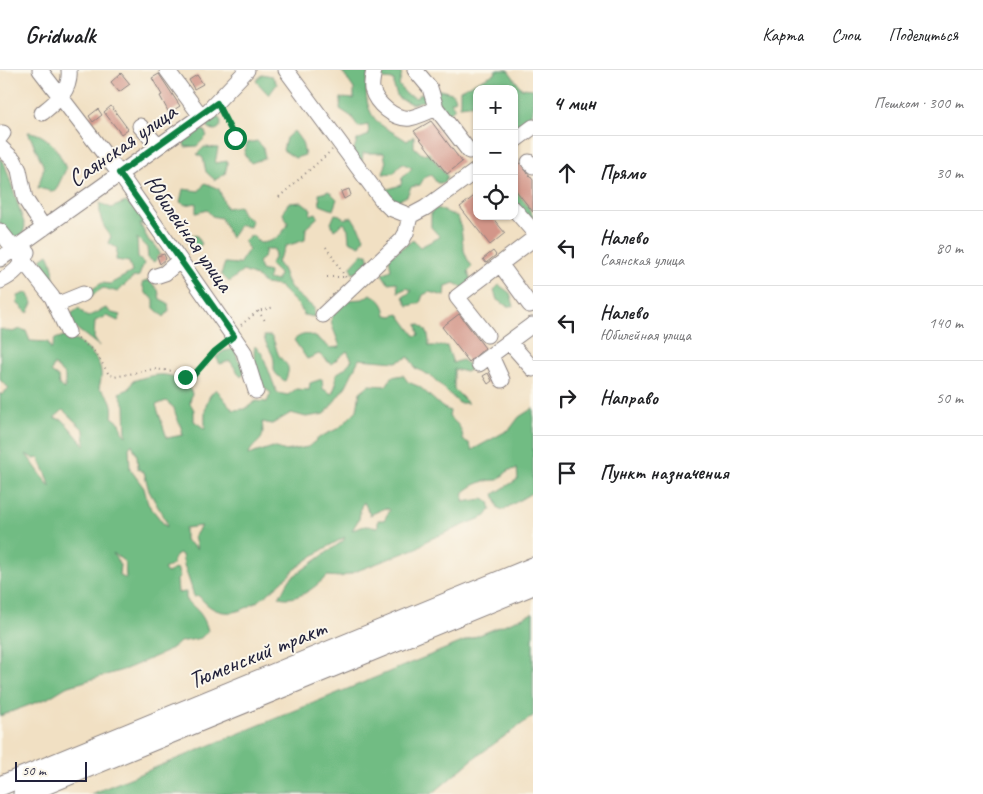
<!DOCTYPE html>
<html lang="ru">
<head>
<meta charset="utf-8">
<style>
	:root { --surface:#fff; --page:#f6f6f6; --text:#202124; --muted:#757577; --line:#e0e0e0 }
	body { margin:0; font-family:Caveat,sans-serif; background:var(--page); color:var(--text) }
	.controls { position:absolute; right:15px; top:15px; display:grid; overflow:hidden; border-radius:10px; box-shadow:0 1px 4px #0004 }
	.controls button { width:45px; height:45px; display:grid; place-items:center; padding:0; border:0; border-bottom:1px solid var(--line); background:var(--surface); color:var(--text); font:25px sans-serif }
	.scale { position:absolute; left:15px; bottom:12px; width:72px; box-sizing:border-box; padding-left:5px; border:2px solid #22223b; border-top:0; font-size:14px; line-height:18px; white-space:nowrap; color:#22223b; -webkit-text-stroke:4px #fbf7ec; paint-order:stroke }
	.stop { position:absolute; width:15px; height:15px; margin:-11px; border:4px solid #0b8043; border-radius:50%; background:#fff }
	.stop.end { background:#0b8043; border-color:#fff; box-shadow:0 1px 5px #0008 }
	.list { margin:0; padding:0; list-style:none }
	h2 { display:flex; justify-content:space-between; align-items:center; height:65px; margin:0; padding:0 20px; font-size:21px }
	h2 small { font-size:16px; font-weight:400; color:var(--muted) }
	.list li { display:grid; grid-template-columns:32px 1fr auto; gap:15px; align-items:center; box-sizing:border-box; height:75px; padding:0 20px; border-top:1px solid var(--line) }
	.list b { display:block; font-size:19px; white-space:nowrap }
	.list p { margin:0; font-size:16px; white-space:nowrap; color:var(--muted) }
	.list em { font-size:16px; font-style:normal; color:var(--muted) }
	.icon { flex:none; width:28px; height:28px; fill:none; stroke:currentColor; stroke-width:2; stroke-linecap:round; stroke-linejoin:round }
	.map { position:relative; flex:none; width:533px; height:724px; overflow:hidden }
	header { display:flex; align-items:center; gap:30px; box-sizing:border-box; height:70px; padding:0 25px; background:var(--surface); border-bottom:1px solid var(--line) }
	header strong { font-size:24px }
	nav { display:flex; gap:28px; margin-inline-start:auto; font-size:18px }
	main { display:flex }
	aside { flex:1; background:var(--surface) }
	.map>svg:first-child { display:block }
	.forest { fill:#71bc83; stroke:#4a6f5f; fill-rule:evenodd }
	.building { fill:#d39689 }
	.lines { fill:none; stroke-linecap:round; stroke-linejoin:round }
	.minor-casing { stroke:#8a817f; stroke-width:17 }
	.major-casing { stroke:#8a817f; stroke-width:21 }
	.path { stroke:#8a817f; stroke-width:2; stroke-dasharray:1 4; stroke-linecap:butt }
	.minor { stroke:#fff; stroke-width:15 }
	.major { stroke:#fff; stroke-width:19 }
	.route { stroke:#0b8043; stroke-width:6 }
	.labels { text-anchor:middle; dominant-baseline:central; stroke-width:4; stroke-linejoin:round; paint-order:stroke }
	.street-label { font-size:24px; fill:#22223b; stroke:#fbf7ec }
</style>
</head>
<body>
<header>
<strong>Gridwalk</strong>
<nav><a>Карта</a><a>Слои</a><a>Поделиться</a></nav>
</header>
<main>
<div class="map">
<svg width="533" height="724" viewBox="0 0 533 724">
	<rect width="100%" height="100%" fill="#fbf7ec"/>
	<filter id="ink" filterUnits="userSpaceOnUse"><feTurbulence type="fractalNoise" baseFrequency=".02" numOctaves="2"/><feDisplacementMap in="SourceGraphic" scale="10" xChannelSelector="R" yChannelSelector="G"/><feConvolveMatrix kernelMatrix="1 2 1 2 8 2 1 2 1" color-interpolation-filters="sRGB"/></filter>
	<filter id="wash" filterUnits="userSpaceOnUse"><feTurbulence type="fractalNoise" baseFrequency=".0096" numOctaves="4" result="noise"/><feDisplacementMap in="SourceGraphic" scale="20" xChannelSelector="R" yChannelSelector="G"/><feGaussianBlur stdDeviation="1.12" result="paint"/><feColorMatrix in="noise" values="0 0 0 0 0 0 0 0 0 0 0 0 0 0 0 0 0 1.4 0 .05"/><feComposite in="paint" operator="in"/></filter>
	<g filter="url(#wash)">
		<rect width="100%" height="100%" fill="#f1e0c3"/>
		<path class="forest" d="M341,0H369C364,20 364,44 384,57C392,62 400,66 407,71L414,66V77L422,84L429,83L447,106L444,113H437L431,105L424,108L420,115L411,117L407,126L397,131L387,128L385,120L401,115L402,108L412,98L402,93L394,103L383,104L386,94L384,83H363L362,91L352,85L357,70L369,65L368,55L358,57L352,47L340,39L341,28L354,29V19Z
			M495,0H508L521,18L533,19C533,44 533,48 514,62V19H477V34L460,36V20L496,3Z
			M383,1H397L402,4L399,15L406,24L416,28L422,23L427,26L429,36L422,31L412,34L398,28L394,17V10L384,9L378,4Z
			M262,4L272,6L277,14L269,25L256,11Z
			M436,19L452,23L456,30L451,32L455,38L447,45L435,31Z
			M207 53a7 7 0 1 1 14 0a7 7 0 1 1-14 0Z
			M204,60L207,66L197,76L185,77L183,68L190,63Z
			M294,61L302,72L305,85L295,88L283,80L286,68Z
			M28,62C48,63 60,82 66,99L55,122L38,118L44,97Z
			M257,71L263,77L265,88L251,93L244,84L247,73Z
			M204,77L218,78L215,93L228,91L225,104L215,110L206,102L203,88L197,84Z
			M0,88L5,95L25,156L23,164L0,173Z
			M205,113L219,119L226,138L239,136L243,144L252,151L250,157L239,155L231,168L221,148L212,146L207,140L196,143V133L186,135L180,132L183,119L199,121Z
			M514,119L523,126L533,147H525L516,135Z
			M329,121L337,129L333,140L320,135L319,124Z
			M126,132L140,144L146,154H140L149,171L156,176L160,184L154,192L148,188L147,178L137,168L138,188L144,193L139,206L132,208L118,222L103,218L91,226L89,221L102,213L110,214L132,202L129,192L116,190L117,178L108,173L111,166C102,156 99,147 100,133L111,138Z
			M302,132L311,139L310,145L316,143L318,147L306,158L305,170L286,176L277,192C286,203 283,204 288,213C293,223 306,231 314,238V247L304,245L300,237L279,216L265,214L256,206L243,201L229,212L221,204L225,193L239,194L249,179L243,171L252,165L260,173C274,172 282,166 288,153L283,144L288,133ZM266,179H274L275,186L270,195L279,204L277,211L268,209L269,202L261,200L258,192L264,187Z
			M437,138L458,147C465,167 459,179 472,196L468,202L471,210L464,218L454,213L446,216L445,226L429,222L423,225L420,233L408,236L403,227L412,221L407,218L398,222L397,212L388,213L382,204L391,200L389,187L413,170L420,177L440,167L431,157V142Z
			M335,144L340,145L344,149L352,147L364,167L360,176L349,171L348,159L344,153L334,160L331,153Z
			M189,164L197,166L202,174L195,180L187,172Z
			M48,184C56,198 52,209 56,225L43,209L39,197H44L41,189Z
			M362,184H368L370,193L364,202L352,203L351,196Z
			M149,210L158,220L160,229L168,233L169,241L164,247L154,238V229L145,223L142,213Z
			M499,215L510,223L514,236H507L497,230L494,220Z
			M28,222L33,233L28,243L17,233L18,226Z
			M370,224C380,228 385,235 386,245L392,246L399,244L415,266L419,265L417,254C428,257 429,267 429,276H447L453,293L462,290L473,298L466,302L454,299V319L468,333H459L431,306L415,298L409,287L396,292L359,289L346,316L325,344L306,347L291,343L272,354L262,352C266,375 256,368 248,385L273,377L286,381L308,377L320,367L339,358L357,340L360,322L369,315L386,316L392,307L403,305L408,312L420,317L442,337L450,341L449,347C458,353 463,360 463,370L469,373L472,380L510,359L519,347L533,338V422L503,440L498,438L494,424L518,409L517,399L509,400L498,410C484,410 475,413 464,422L463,432L482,429L489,432L491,439L486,446L428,470L417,478L341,507L327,506C314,518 298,532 279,527L291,508L343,471L345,467C329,476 314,484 299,496C274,518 231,568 199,526L194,527C191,512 184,500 182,485L179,483L173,490V495L164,499L167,503L177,498L180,506L177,510L178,523L186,522V531C197,538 205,547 208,561L201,568L180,572L166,582L126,599L66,617L48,628L0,646V323L1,325L9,318L0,310V259L12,262L21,259L26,261L30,271L48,272L51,280L55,269L67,265C80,272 100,286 101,302C102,307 100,313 99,318C110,325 114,334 112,347L120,353L122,362L126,366L125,335L119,323L129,319L133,311C155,303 178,299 192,323L190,333L194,340V351L205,359C205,344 203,330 216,319L233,340L245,339L256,331L267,332L271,323C268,321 264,318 262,315C257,307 252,284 255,276L262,283L277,323L288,325L296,319L309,320L310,313L322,309L323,319L332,324L336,314V304L344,299L352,290L347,281L331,294L319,284L307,289L294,270C308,258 318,268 330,278L340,277C332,251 323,251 347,230L363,229ZM54,294L65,306V319L59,315L58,307L51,302ZM166,331L174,338C176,348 181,354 183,365L167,368L156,335ZM63,340L84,360L85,376L63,350L54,348ZM132,374L137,386L138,399L144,402L149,421L166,451L167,458L148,434L144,418L130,399L129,378ZM26,384L34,389L39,388L48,408L50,417ZM364,432L370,445L385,438L390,440L384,450H378V457L365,456L352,460L359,449L361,436ZM201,456L194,467L197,479L185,470V458ZM113,483L125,492L126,509L119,505L120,495Z
			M79,238L87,247L106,238L112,243L121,245L118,251L107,246L95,251L94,268L99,276L73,256L71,244Z
			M264,266H271C275,272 275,275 277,281C282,296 294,291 285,311C267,300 278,297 272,284C269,277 265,274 264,266Z
			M235,279L238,290L244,294L245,302L241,307L230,291L220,294L216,287L224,281Z
			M533,543V646L473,689L432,724H91Z"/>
		<g id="blocks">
			<path class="building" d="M121,3L130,14L119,22L111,12Z
				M159,4L180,36L169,43L160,26L162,25L152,8Z
				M197,5L203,14L194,19L189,10Z
				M111,36L128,59L121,64L104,42Z
				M98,39L102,45L93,52L89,46Z
				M431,51L462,92L447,104L414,61Z
				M520,93L533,110V142L514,118V97Z
				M349,119L351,125L344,129L341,122Z
				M477,124V146H491L505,163L490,175L460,137Z
				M493,181L496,185L486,193L483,189Z
				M164,184L166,189L160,194L157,186Z
				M459,244L485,278L469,292L442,257Z
				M488,303L492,311L488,314L483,306Z"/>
		</g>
	</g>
	<g filter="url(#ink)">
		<use href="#blocks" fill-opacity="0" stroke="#8a817f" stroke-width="1"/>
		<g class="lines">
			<defs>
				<path id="minor" d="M40,0L119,103L233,266L244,282L256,321
					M167,0L201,46
					M286,0L382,130L390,138L410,146
					M374,0C373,6 371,14 372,19C376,34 395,50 410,48C419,46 428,42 436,38
					M415,0L430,18L436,38L469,81
					M42,43C57,31 71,21 69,0
					M140,56L158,76
					M0,67L3,63
					M514,71L533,57
					M0,77L14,90L19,100L25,129L44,158
					M529,92L533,96
					M514,139L533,161
					M410,146L425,138L477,100
					M0,161L52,227L68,262
					M0,189L208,41L247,0
					M500,194L530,235
					M156,206L165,203L180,190
					M0,211C14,205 22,196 27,182
					M56,235L83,224
					M323,245L402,170L406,163L410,146
					M487,265L457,227L533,169
					M510,273L533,299
					M491,286L502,310
					M479,294L532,255"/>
				<path id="major" d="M0,716L533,497
					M23,724L533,515"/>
			</defs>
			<use href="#minor" class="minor-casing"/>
			<use href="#major" class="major-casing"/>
			<path class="path" d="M222,42L235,68
				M279,127L332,80
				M326,177L346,208
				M327,207H344
				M258,241L267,253
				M241,255L258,241L275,237
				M78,269L96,283L108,303L114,307L153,299L173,301L185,307L193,306L224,273"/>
			<use href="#minor" class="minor"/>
			<use href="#major" class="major"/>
		</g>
	</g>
	<g class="lines" filter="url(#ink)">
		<path class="route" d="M185,307L193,306L215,281L234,266L119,103L217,33L235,68"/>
	</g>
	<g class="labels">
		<g class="street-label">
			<text transform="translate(122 75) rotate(-35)">Саянская улица</text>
			<text transform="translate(189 163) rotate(55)">Юбилейная улица</text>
			<text transform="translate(257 584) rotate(-22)">Тюменский тракт</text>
		</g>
	</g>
</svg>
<div class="controls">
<button>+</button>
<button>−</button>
<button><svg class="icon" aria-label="locate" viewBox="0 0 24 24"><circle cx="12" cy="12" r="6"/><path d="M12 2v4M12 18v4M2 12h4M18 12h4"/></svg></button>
</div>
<div class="scale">50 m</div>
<div class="stop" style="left:235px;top:68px"></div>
<div class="stop end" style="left:185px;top:307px"></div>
</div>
<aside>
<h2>4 мин<small>Пешком · 300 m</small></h2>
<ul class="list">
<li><svg class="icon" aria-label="ahead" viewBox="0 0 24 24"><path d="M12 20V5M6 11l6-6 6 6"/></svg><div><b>Прямо</b></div><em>30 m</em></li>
<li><svg class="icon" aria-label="left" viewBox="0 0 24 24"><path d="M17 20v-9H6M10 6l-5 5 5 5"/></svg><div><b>Налево</b><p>Саянская улица</p></div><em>80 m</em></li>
<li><svg class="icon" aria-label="left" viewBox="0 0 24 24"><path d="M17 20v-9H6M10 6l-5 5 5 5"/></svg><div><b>Налево</b><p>Юбилейная улица</p></div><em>140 m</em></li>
<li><svg class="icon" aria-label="right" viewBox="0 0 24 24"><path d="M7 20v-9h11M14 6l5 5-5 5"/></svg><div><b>Направо</b></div><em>50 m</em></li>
<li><svg class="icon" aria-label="arrive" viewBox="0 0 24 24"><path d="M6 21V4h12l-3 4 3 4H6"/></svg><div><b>Пункт назначения</b></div></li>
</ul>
</aside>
</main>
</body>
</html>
